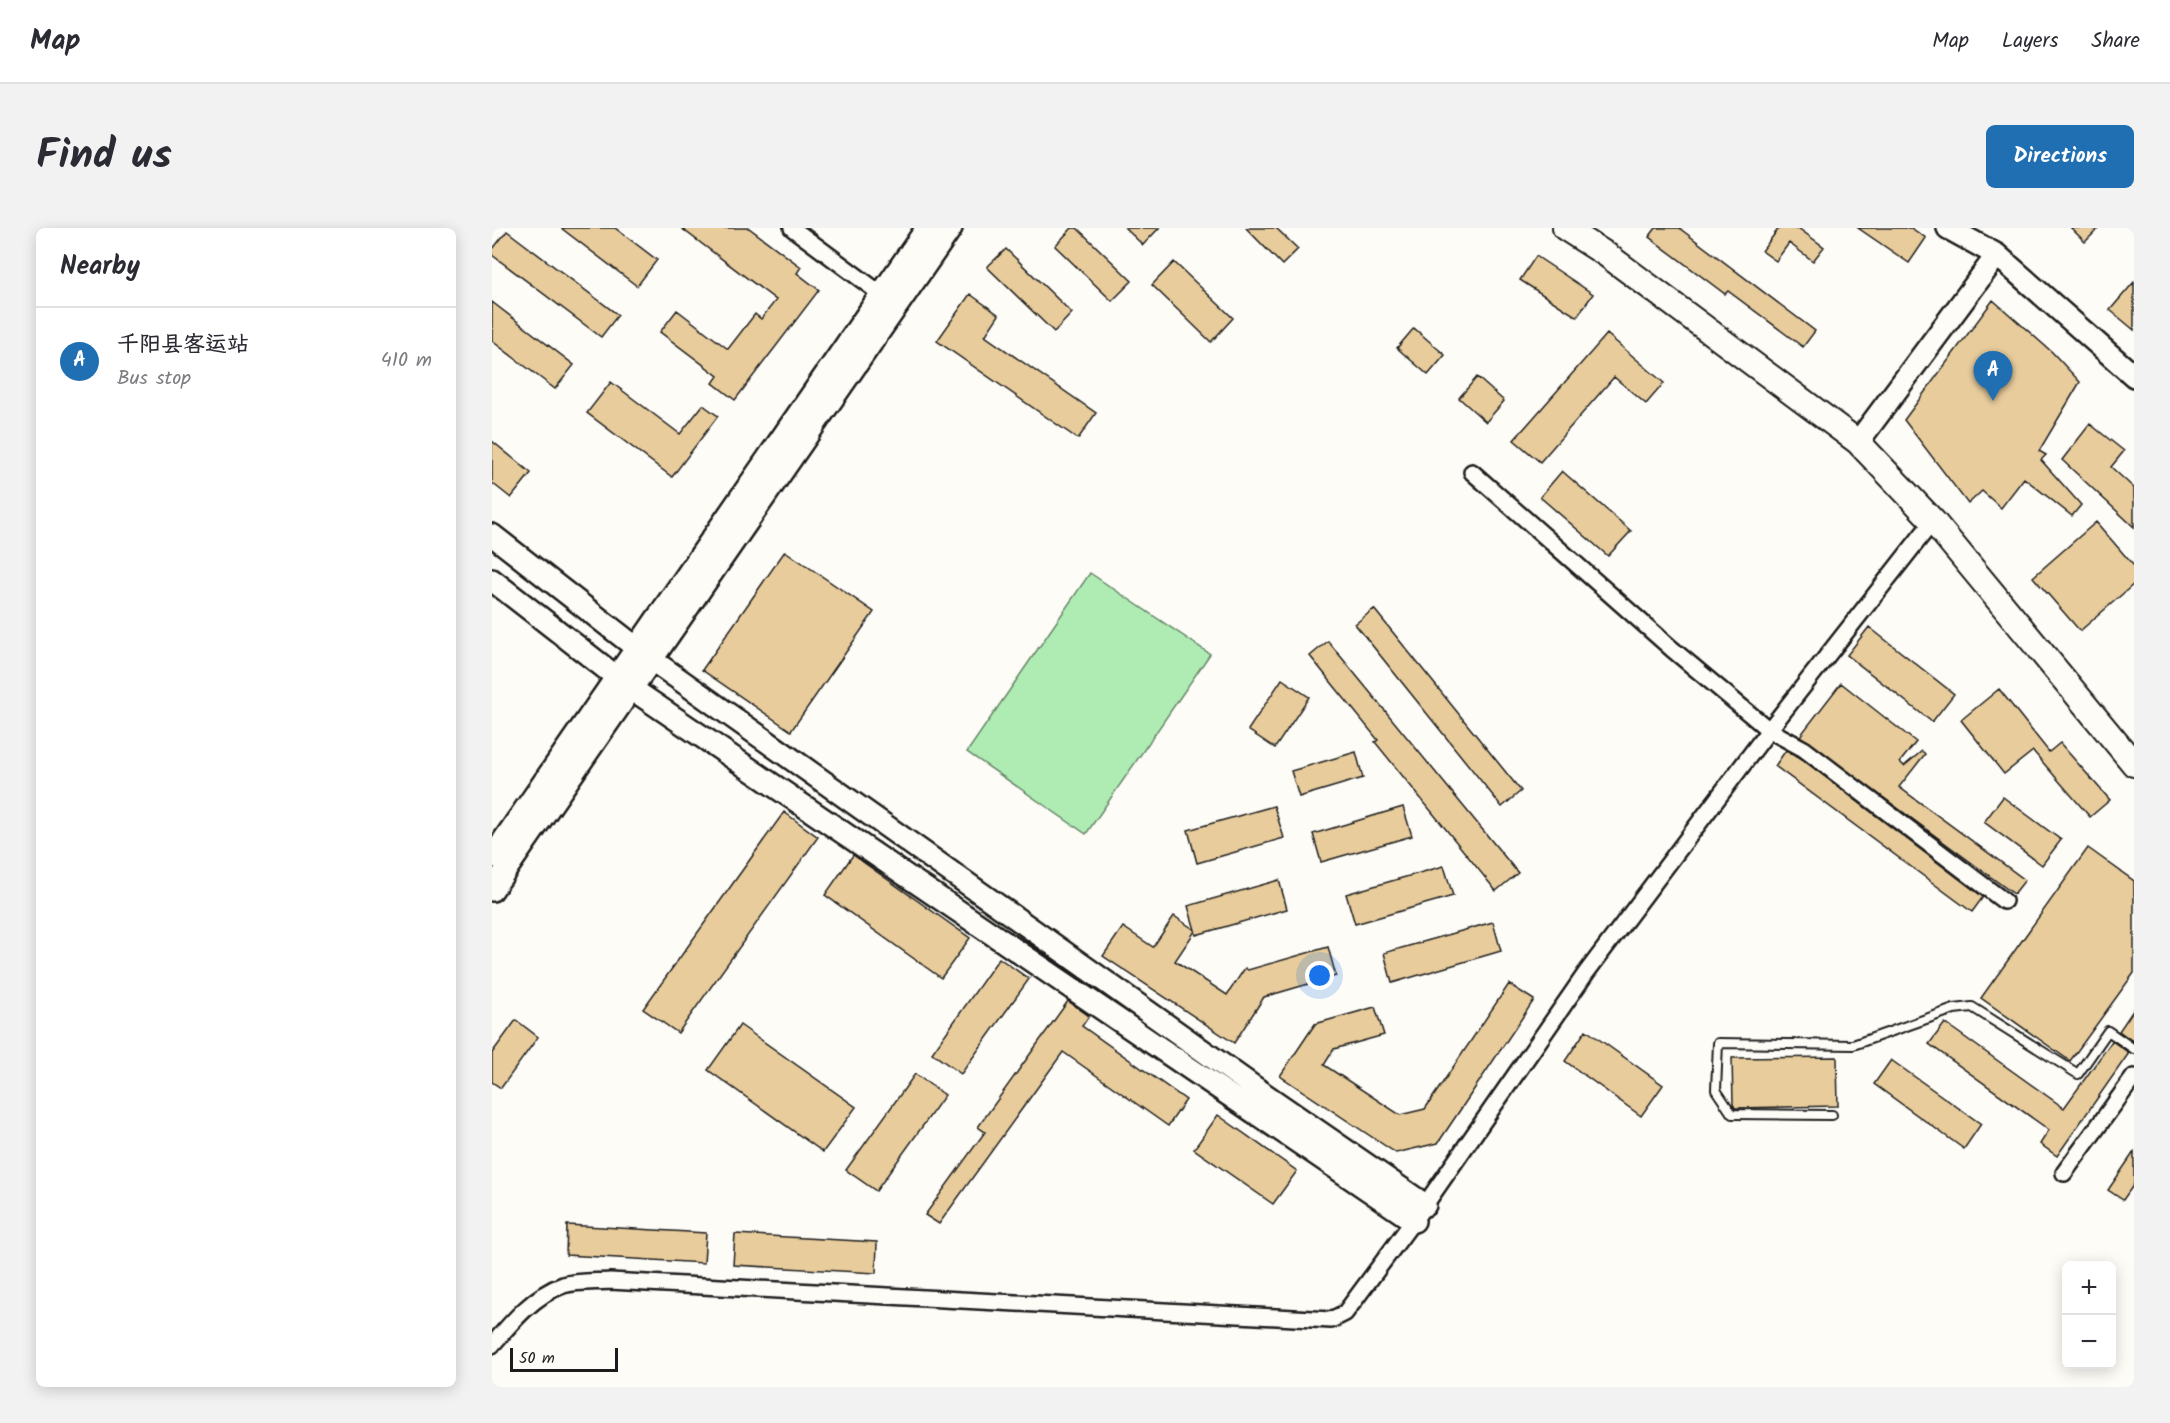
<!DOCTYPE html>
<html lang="en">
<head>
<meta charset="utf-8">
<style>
	:root { --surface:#fff; --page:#f2f2f3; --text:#2b2b33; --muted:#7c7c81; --line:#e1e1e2; --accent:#1f6fb2 }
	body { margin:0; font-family:Kalam,"LXGW WenKai TC",sans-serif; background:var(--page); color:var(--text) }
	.controls { position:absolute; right:18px; bottom:18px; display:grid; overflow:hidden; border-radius:9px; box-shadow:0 3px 15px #0003 }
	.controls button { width:54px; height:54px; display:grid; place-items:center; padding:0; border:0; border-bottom:2px solid var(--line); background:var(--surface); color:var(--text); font:30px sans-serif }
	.scale { position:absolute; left:18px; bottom:15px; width:108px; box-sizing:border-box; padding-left:6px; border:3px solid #1c1c1c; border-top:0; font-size:16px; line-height:21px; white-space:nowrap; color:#1c1c1c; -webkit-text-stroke:4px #fdfcf7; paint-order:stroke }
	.you { position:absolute; left:828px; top:748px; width:21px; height:21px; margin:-15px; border:4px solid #fff; border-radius:50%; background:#1a73e8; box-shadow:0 0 0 9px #1a73e833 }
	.badge { display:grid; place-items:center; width:39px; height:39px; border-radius:50%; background:var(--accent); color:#fff; font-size:20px; font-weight:700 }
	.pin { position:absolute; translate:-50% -50px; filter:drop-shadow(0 2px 3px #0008) }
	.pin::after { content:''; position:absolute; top:32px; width:21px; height:18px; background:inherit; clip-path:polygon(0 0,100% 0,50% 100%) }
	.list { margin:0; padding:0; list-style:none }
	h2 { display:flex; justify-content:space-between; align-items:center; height:78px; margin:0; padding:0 24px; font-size:26px }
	h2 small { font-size:20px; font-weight:400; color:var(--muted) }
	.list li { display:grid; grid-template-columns:39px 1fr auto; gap:18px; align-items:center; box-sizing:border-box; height:108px; padding:0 24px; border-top:2px solid var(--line) }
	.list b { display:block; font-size:22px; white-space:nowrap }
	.list p { margin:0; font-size:20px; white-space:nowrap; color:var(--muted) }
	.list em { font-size:20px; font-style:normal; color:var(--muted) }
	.map { position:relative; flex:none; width:1642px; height:1159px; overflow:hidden; border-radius:9px }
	header { display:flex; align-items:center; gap:36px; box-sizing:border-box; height:84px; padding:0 30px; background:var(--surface); border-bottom:2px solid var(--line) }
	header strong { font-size:28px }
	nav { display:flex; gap:33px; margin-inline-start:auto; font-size:21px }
	.intro { display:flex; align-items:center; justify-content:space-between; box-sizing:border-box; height:144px; padding:0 36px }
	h1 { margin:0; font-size:42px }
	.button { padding:15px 27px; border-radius:9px; background:var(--accent); color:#fff; font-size:21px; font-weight:700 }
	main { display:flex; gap:36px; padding:0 36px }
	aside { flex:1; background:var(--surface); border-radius:9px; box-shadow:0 3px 15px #0003 }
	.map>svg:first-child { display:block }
	.green { fill:#afecb3; stroke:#668468; stroke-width:1.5 }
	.building { fill:#e8cc9c; stroke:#1c1c1c; stroke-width:1.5 }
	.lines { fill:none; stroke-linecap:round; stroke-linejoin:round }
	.lane-casing { stroke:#1c1c1c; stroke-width:12 }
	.street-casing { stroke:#1c1c1c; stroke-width:20 }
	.secondary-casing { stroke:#1c1c1c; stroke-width:26 }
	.primary-casing { stroke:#1c1c1c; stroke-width:28 }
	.lane { stroke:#fdfcf7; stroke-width:8 }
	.street { stroke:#fdfcf7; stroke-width:15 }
	.secondary { stroke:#fdfcf7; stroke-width:21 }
	.primary { stroke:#fdfcf7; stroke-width:24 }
</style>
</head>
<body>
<header>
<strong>Map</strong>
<nav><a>Map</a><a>Layers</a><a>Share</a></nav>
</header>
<div class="intro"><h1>Find us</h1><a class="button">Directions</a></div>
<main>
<aside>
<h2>Nearby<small></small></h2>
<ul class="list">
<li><span class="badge">A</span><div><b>千阳县客运站</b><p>Bus stop</p></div><em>410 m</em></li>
</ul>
</aside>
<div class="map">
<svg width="1642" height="1159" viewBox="0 0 1642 1159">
	<rect width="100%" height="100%" fill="#fdfcf7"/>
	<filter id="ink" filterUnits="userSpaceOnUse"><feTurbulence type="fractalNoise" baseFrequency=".0167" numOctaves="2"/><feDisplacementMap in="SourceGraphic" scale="12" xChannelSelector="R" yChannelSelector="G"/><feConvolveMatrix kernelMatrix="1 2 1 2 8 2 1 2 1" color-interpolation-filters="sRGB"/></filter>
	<g filter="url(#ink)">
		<path class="green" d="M598,345L718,426L594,606L475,524Z"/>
		<path class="building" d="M69,0H123L165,32L145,58Z
			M189,0H257L309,39L305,45L327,62L243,172L221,155L226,148L168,104L185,82L236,121L263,86L269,91L284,72Z
			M580,0H585L640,53L620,73L563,18Z
			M633,0H667L651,17Z
			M754,0H784L806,21L790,37Z
			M1164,0H1187L1323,103L1311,119L1236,63L1233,66L1157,9Z
			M1287,0H1306L1332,19L1321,33L1297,15L1284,33L1270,23Z
			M1366,0H1419L1434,10L1417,35Z
			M1579,0H1607L1593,14Z
			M15,3L126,87L109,109L0,27V22Z
			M514,21L580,85L562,104L495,39Z
			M1044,28L1101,66L1085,89L1028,52Z
			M682,34L741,90L719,114L660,57Z
			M1642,54V102L1618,82Z
			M478,66L507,87L493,108L604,185L586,211L445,113Z
			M1501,72L1560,124L1588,154L1547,223L1554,227L1549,232L1589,277L1580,288L1532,250L1509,280L1490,263L1476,276L1412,192Z
			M0,74L82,137L63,161L0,113Z
			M922,100L953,127L936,147L905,120Z
			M1115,106L1172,155L1154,176L1122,149L1048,234L1022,212Z
			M985,149L1012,173L994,194L967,170Z
			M119,154L188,206L211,177L226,188L180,249L95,185Z
			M1598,196L1632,223L1619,239L1642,260V299L1570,232Z
			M0,213L39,245L19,270L0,255Z
			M1070,243L1139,303L1116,328L1048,269Z
			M1604,294L1642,338V356L1588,403L1541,349Z
			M293,323L382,384L299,503L210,442Z
			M882,381L1029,563L1010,579L863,396Z
			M1377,399L1462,466L1440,494L1355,427Z
			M836,413L1026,645L1004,663L883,514L886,512L818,428Z
			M790,451L817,469L783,520L756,502Z
			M1349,455L1424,514L1408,534L1412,538L1430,523L1433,526L1407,559L1533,652L1522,666L1308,508Z
			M1507,461L1557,524L1568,515L1618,572L1598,589L1541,523L1512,546L1469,492Z
			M1294,522L1307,529L1491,669L1480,684L1283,538Z
			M864,524L871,550L807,569L799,543Z
			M1511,569L1569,612L1550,637L1492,594Z
			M782,578L792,610L705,635L696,602Z
			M911,579L920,608L829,634L821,606Z
			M292,584L326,609L186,805L151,781Z
			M1596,620L1642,653V745L1578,833L1489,770Z
			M361,627L478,710L449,750L333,667Z
			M952,638L961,668L863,696L854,666Z
			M787,652L795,681L704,707L703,703L683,733L735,767L753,740L756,742L836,719L844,748L772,769L742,815L611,728L631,699L661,719L682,688L703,702L696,678Z
			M1001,694L1009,723L900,755L892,725Z
			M507,730L537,751L469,846L440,825Z
			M1017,756L1042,772L946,915L904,925L788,848L823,796L883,779L892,807L842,821L832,837L908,887L933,881Z
			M576,773L597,788L590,798L694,872L676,898L571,824L447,996L433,987L493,904L486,899Z
			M1642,781V814L1627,803Z
			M24,792L46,809L9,860L0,854V825Z
			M1453,795L1572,880L1620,813L1637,825L1565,928L1548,916L1557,902L1437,816Z
			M248,797L364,879L331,924L216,842Z
			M1094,802L1171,857L1149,888L1073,833Z
			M1345,829L1346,878L1243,880L1241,876L1240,830Z
			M1399,832L1489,896L1472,921L1382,856Z
			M423,846L453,867L384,963L354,942Z
			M726,887L805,943L781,976L702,921Z
			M1642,924V956L1631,972L1616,962Z
			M75,997L214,1005L212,1035L74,1027Z
			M243,1006L385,1014L384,1045L241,1037Z"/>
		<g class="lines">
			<defs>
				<path id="lane" d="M1340,887L1240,886L1224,862L1226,815L1361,817L1462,781L1480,779L1586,846L1616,803L1642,821"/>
				<path id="street" d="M300,0L397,72
					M980,244L1180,421L1277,502L1312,521L1512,673
					M1572,945L1642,849
					M0,1117C19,1095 42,1067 71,1057C85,1053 103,1054 118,1053L839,1092L853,1085L933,977L1094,745L1277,502L1441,293"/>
				<path id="secondary" d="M1456,0L1505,27L1642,148
					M1366,214L1505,27
					M0,307L160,432L762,859L933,977
					M0,352L140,461L922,993
					M0,629L435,0
					M0,662L459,0"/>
				<path id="primary" d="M1073,0L1115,27L1366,214L1441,293L1642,536"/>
			</defs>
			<use href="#lane" class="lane-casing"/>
			<use href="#street" class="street-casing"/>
			<use href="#secondary" class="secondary-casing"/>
			<use href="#primary" class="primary-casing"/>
			<use href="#lane" class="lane"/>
			<use href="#street" class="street"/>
			<use href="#secondary" class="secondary"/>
			<use href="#primary" class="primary"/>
		</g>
	</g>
</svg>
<div class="controls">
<button>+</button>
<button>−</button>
</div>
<div class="scale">50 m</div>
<div class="you"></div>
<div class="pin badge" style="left:1501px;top:173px">A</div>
</div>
</main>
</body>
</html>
